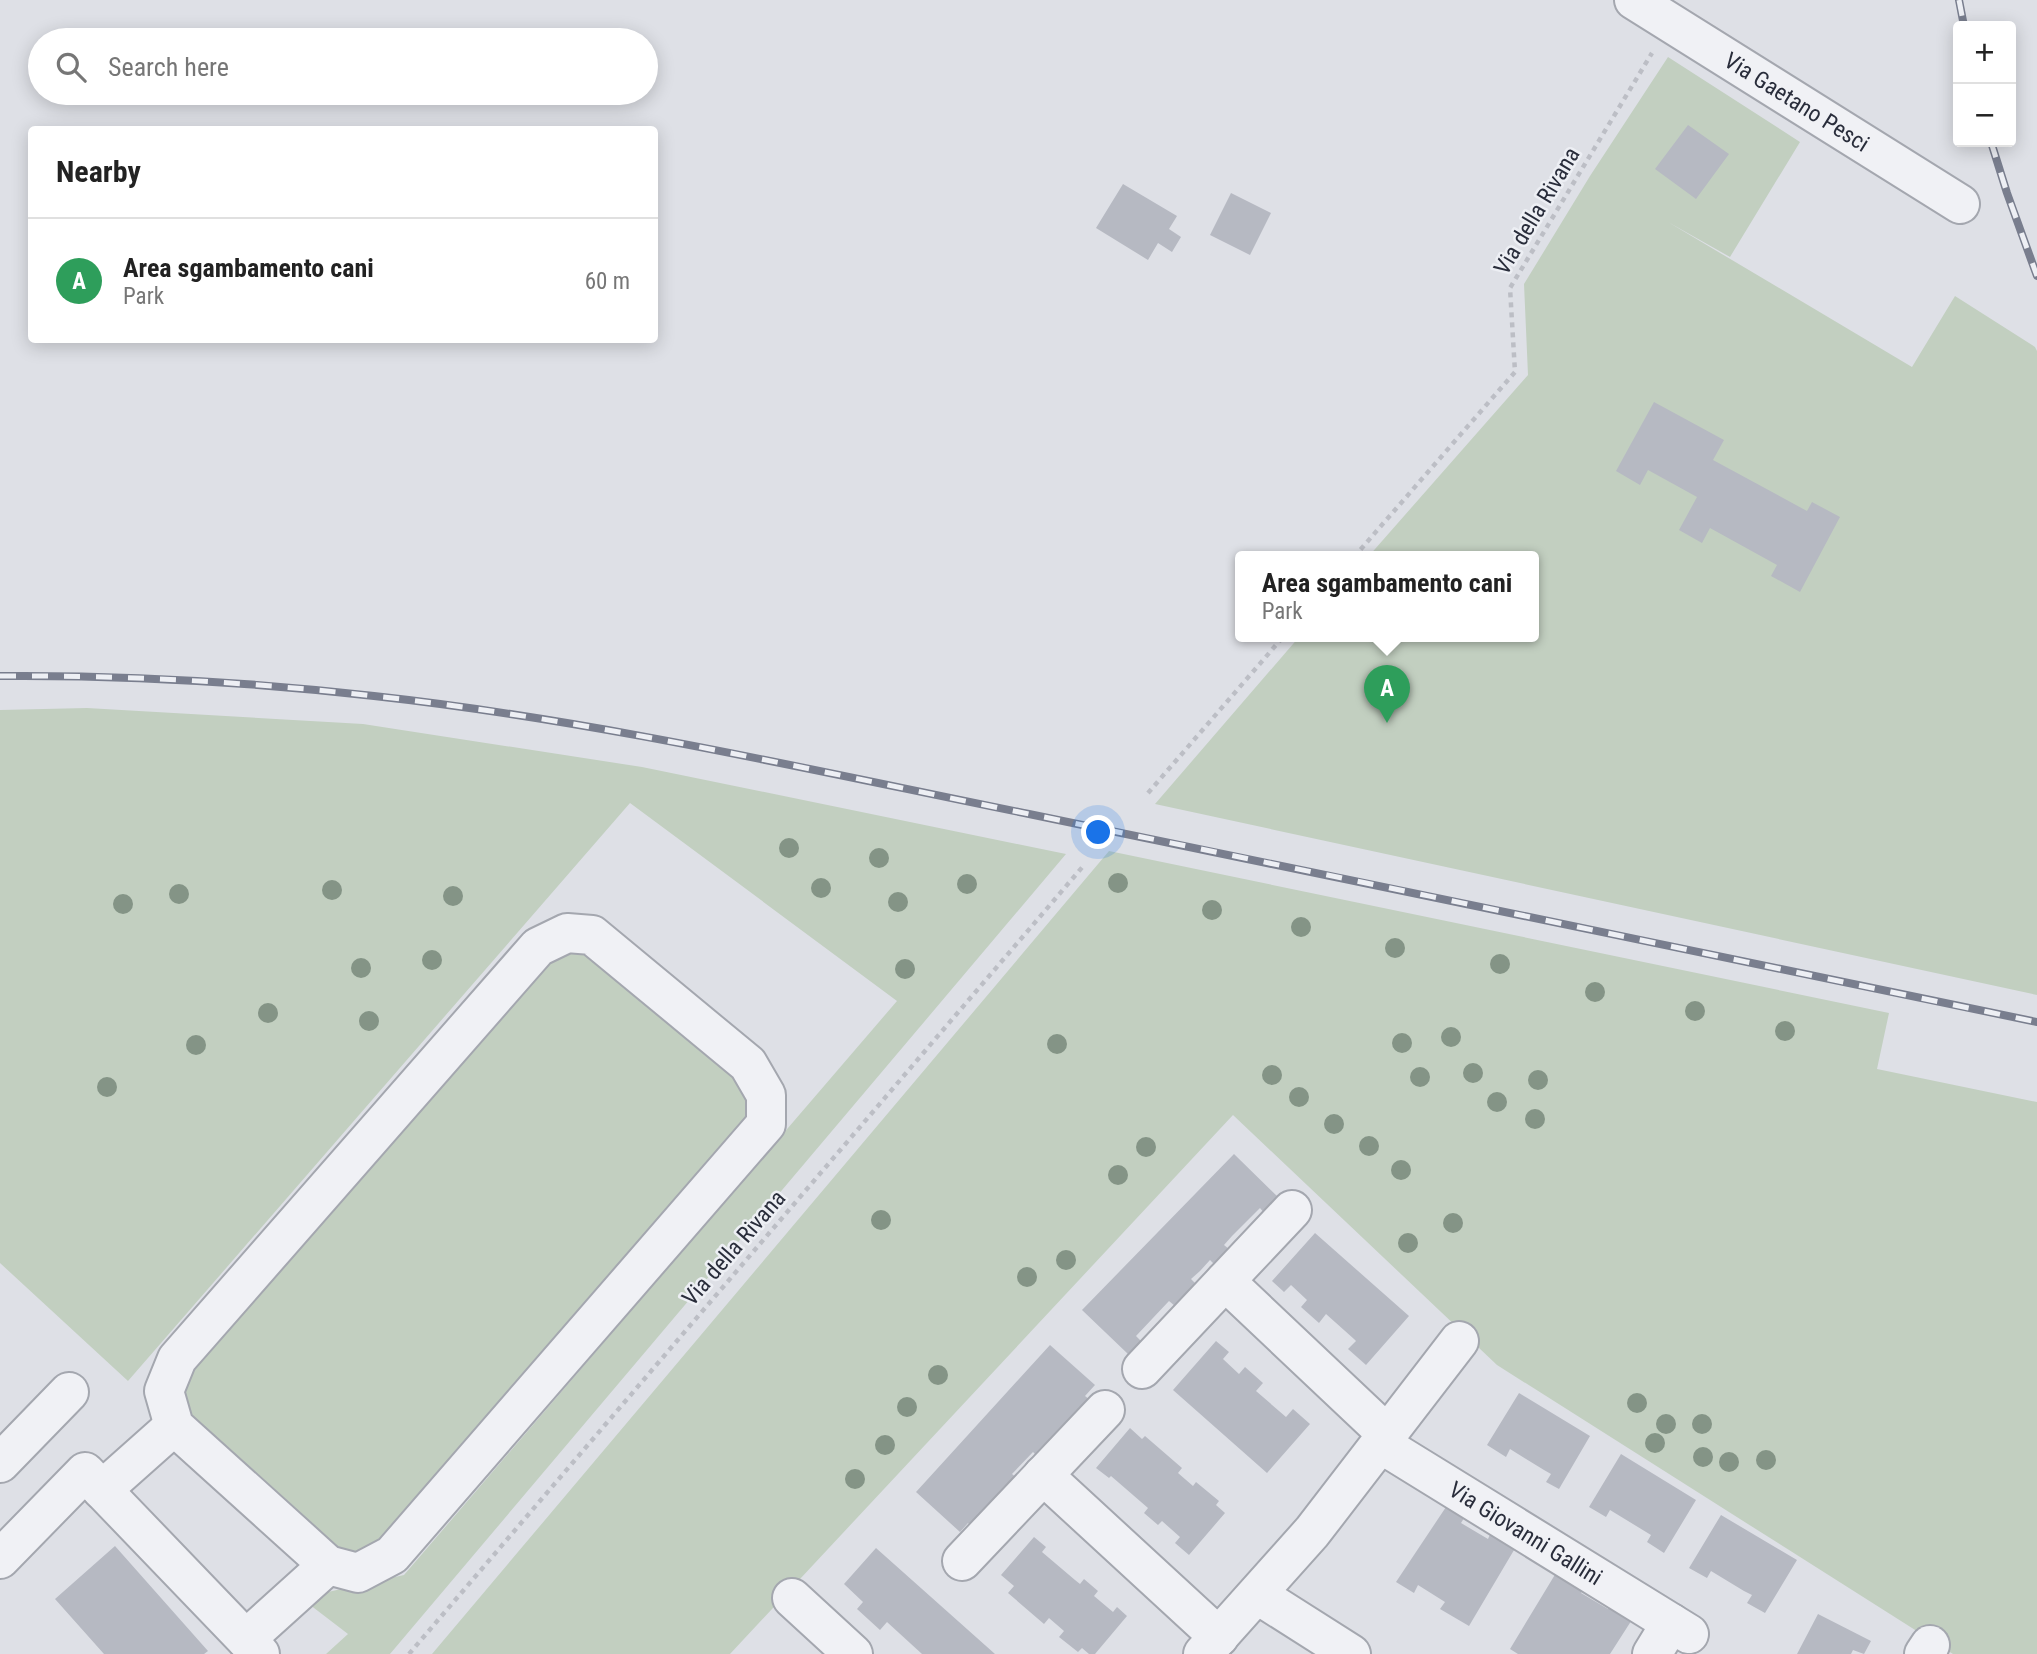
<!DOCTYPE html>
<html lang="en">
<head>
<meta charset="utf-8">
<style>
	:root { --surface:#fff; --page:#f2f2f2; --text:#222; --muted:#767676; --line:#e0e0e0; --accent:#c04e52 }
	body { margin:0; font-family:"Roboto Condensed",sans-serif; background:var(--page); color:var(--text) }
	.controls { position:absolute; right:21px; top:21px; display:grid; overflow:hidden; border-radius:7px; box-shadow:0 4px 18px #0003 }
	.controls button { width:63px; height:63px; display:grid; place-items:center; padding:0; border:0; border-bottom:2px solid var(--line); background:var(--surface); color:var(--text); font:35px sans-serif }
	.you { position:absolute; left:1099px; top:833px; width:24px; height:24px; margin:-18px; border:5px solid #fff; border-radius:50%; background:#1a73e8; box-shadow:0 0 0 10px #1a73e833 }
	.badge { display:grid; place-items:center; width:46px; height:46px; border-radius:50%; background:var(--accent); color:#fff; font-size:23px; font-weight:700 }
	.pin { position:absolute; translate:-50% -58px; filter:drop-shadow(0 2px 4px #0008) }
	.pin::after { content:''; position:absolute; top:37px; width:24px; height:21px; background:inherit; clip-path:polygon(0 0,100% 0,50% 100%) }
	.popup { position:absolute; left:1235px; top:551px; width:304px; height:91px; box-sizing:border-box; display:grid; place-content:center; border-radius:7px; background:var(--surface); filter:drop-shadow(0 2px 5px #0005); font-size:23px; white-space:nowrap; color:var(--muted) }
	.popup b { font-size:26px; color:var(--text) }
	.popup::after { content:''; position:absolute; left:50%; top:100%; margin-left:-14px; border:14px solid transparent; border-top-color:var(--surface) }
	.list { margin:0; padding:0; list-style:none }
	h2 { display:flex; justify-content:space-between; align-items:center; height:91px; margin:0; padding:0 28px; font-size:30px }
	h2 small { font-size:23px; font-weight:400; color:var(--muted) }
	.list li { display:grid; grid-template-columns:46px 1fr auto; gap:21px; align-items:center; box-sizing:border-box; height:126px; padding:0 28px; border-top:2px solid var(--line) }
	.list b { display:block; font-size:26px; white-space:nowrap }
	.list p { margin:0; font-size:23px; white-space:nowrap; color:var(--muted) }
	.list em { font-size:23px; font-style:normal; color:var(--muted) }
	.icon { flex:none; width:38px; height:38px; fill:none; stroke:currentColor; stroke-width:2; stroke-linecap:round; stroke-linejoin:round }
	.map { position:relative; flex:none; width:2037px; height:1654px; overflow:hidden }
	.search { position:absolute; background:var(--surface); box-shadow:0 4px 18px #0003; left:28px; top:28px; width:630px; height:77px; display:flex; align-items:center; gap:18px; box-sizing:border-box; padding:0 24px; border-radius:38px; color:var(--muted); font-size:26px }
	.panel { position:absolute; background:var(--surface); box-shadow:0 4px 18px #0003; left:28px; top:126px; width:630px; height:217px; border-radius:7px }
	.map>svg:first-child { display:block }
	.green { fill:#c2cfc0 }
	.building { fill:#b6b9c2 }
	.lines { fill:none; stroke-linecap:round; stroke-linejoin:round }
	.minor-casing { stroke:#a4a7af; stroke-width:42 }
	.path { stroke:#bcbec5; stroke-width:4.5; stroke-dasharray:5 5; stroke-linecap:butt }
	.minor { stroke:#f0f1f5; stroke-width:38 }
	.rail-casing { stroke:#797e8e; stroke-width:8 }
	.rail { stroke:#edeff4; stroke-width:5; stroke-dasharray:16; stroke-linecap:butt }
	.tree { fill:#849486 }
	.labels { text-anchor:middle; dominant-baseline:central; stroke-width:5; stroke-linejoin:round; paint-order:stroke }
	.street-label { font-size:23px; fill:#292d3b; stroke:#edeff4 }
</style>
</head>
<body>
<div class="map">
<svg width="2037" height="1654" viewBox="0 0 2037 1654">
	<rect width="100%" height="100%" fill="#dee0e6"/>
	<path class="green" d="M1668,57L1800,142L1730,257L1668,222L1912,367L1955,296L2035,347L2037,351V995L1155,804L1299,637H1534V557H1368L1528,375L1524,284L1590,176Z
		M87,708L363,724L642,767L1066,854L390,1654H326L348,1634L301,1598L404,1575L897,1001L630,803L128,1381L0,1263V710Z
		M1109,851L1889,1013L1877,1069L2037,1102V1654H1953L1497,1365L1233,1115L730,1654H432Z
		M588,946L739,1072L754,1120L385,1546L356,1561L333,1554L185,1419L176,1392L187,1364L545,956Z"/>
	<path class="building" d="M1688,125L1729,154L1696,199L1655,169Z
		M1123,184L1177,216L1169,229L1181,237L1172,252L1158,243L1148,260L1096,228Z
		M1231,193L1271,213L1250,255L1210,235Z
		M1654,402L1724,440L1713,460L1807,511L1812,502L1840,517L1800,592L1771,576L1777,565L1710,528L1702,543L1679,530L1697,497L1648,470L1640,485L1616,471Z
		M1234,1154L1280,1199L1265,1214L1260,1208L1232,1236L1224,1245L1230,1250L1215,1265L1210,1260L1200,1271L1191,1279L1196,1284L1175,1306L1169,1301L1136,1336L1141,1341L1128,1354L1082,1310Z
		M1315,1233L1409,1316L1366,1365L1348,1349L1356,1341L1354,1339L1326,1314L1319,1323L1301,1307L1307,1300L1291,1285L1284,1292L1272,1281Z
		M1216,1341L1229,1352L1223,1359L1239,1374L1245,1367L1263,1383L1256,1391L1286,1417L1293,1409L1310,1424L1267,1473L1173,1390Z
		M1050,1345L1095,1385L1085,1396L1090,1400L1038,1457L1033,1452L1012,1474L1018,1479L973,1528L968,1523L960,1532L916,1492Z
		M1519,1393L1590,1436L1559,1489L1546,1482L1551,1474L1544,1470L1510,1449L1506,1457L1487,1445Z
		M1130,1428L1142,1439L1145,1436L1182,1468L1178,1473L1193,1486L1196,1482L1219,1501L1216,1505L1225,1513L1189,1555L1175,1543L1180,1537L1162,1521L1158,1525L1144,1513L1148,1508L1111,1476L1109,1478L1096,1468Z
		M1621,1454L1696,1500L1664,1553L1647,1542L1651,1535L1610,1510L1606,1517L1589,1507Z
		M1448,1504L1466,1515L1461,1523L1488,1539L1492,1530L1517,1545L1469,1626L1440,1609L1445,1602L1418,1585L1414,1593L1396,1582Z
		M1721,1515L1797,1560L1765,1613L1747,1603L1752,1595L1744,1591L1711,1571L1707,1578L1689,1568Z
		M1034,1537L1046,1547L1042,1552L1075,1580L1080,1584L1084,1579L1098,1591L1094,1596L1113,1612L1117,1607L1127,1616L1095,1654H1089L1082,1648L1078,1652L1059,1637L1064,1631L1049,1618L1044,1624L1008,1593L1014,1586L1001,1575Z
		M115,1546L208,1651L204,1654H104L55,1599Z
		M876,1548L995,1654H922L887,1622L880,1630L857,1609L863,1602L844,1584Z
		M1559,1568L1586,1584L1581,1593L1608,1609L1613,1601L1635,1615L1610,1654H1518L1510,1649Z
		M1818,1614L1871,1641L1864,1654L1853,1650L1851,1654H1797Z"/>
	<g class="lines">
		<defs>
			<g id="minor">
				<path id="s1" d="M1634,0L1960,204"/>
				<path d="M567,933L592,935L748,1064L766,1095V1124L392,1555L358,1573L328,1565L174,1426L164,1391L177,1359L538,947Z"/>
				<path d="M1225,1281L1388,1435"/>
				<path d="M1142,1369L1292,1210"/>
				<path id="s2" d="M1381,1444L1689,1634"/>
				<path d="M0,1463L69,1392"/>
				<path d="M1043,1475L1219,1637"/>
				<path d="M102,1490L174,1426"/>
				<path d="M0,1559L85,1472L260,1654"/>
				<path d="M962,1561L1105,1410"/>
				<path d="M1258,1595L1351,1654"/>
				<path d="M792,1598L853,1654"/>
				<path d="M246,1639L328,1565"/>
				<path d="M1203,1654L1312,1532L1459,1341"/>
				<path d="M1652,1654L1671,1623"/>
				<path d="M1924,1654L1930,1645"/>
			</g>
		</defs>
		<use href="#minor" class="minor-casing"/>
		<path class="path" d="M1354,557L1515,372L1510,288L1652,53
			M1148,793L1283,637
			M409,1654L1085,864"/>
		<use href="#minor" class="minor"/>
		<defs>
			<path id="rail" d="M1959,0L1964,26
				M1991,142L2007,193L2037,276
				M0,676C125,675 250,682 374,696C594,720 811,770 1029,814C1365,882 1701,953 2037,1022"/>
		</defs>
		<use href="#rail" class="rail-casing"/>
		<use href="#rail" class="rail"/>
	</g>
	<g class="tree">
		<circle cx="789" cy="848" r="10"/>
		<circle cx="879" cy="858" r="10"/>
		<circle cx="1118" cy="883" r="10"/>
		<circle cx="967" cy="884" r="10"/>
		<circle cx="821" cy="888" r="10"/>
		<circle cx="332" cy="890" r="10"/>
		<circle cx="179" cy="894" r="10"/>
		<circle cx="453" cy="896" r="10"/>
		<circle cx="898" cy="902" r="10"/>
		<circle cx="123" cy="904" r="10"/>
		<circle cx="1212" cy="910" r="10"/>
		<circle cx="1301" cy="927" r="10"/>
		<circle cx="1395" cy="948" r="10"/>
		<circle cx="432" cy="960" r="10"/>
		<circle cx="1500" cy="964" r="10"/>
		<circle cx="361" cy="968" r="10"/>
		<circle cx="905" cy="969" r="10"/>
		<circle cx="1595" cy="992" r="10"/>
		<circle cx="1695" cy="1011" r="10"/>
		<circle cx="268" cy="1013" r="10"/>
		<circle cx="369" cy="1021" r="10"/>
		<circle cx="1785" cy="1031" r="10"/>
		<circle cx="1451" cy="1037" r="10"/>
		<circle cx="1402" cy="1043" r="10"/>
		<circle cx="1057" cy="1044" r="10"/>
		<circle cx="196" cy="1045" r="10"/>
		<circle cx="1473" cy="1073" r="10"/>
		<circle cx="1272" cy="1075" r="10"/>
		<circle cx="1420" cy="1077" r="10"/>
		<circle cx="1538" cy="1080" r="10"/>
		<circle cx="107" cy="1087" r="10"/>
		<circle cx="1299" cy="1097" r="10"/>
		<circle cx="1497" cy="1102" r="10"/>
		<circle cx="1535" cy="1119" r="10"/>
		<circle cx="1334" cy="1124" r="10"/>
		<circle cx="1369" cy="1146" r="10"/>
		<circle cx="1146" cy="1147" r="10"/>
		<circle cx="1401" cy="1170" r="10"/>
		<circle cx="1118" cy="1175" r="10"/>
		<circle cx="881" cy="1220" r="10"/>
		<circle cx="1453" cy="1223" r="10"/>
		<circle cx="1408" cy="1243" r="10"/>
		<circle cx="1066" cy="1260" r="10"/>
		<circle cx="1027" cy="1277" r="10"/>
		<circle cx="938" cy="1375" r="10"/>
		<circle cx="1637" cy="1403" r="10"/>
		<circle cx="907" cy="1407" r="10"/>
		<circle cx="1666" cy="1424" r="10"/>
		<circle cx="1702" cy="1424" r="10"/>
		<circle cx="1655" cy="1443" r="10"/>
		<circle cx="885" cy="1445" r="10"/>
		<circle cx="1703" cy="1457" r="10"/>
		<circle cx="1766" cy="1460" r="10"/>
		<circle cx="1729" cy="1462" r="10"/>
		<circle cx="855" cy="1479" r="10"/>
	</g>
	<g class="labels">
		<g class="street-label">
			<text stroke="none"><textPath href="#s1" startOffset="192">Via Gaetano Pesci</textPath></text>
			<text transform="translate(1537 211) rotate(-59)">Via della Rivana</text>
			<text transform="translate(734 1248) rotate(-49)">Via della Rivana</text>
			<text stroke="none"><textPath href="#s2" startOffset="170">Via Giovanni Gallini</textPath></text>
		</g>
	</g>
</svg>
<div class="controls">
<button>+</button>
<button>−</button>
</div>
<div class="you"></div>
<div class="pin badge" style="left:1387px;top:723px;background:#2e9e5b">A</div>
<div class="popup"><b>Area sgambamento cani</b>Park</div>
<div class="search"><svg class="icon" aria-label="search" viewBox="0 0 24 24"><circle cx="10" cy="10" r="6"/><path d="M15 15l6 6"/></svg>Search here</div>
<section class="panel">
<h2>Nearby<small></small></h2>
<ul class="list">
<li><span class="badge" style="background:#2e9e5b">A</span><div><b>Area sgambamento cani</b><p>Park</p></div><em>60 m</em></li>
</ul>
</section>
</div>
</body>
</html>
